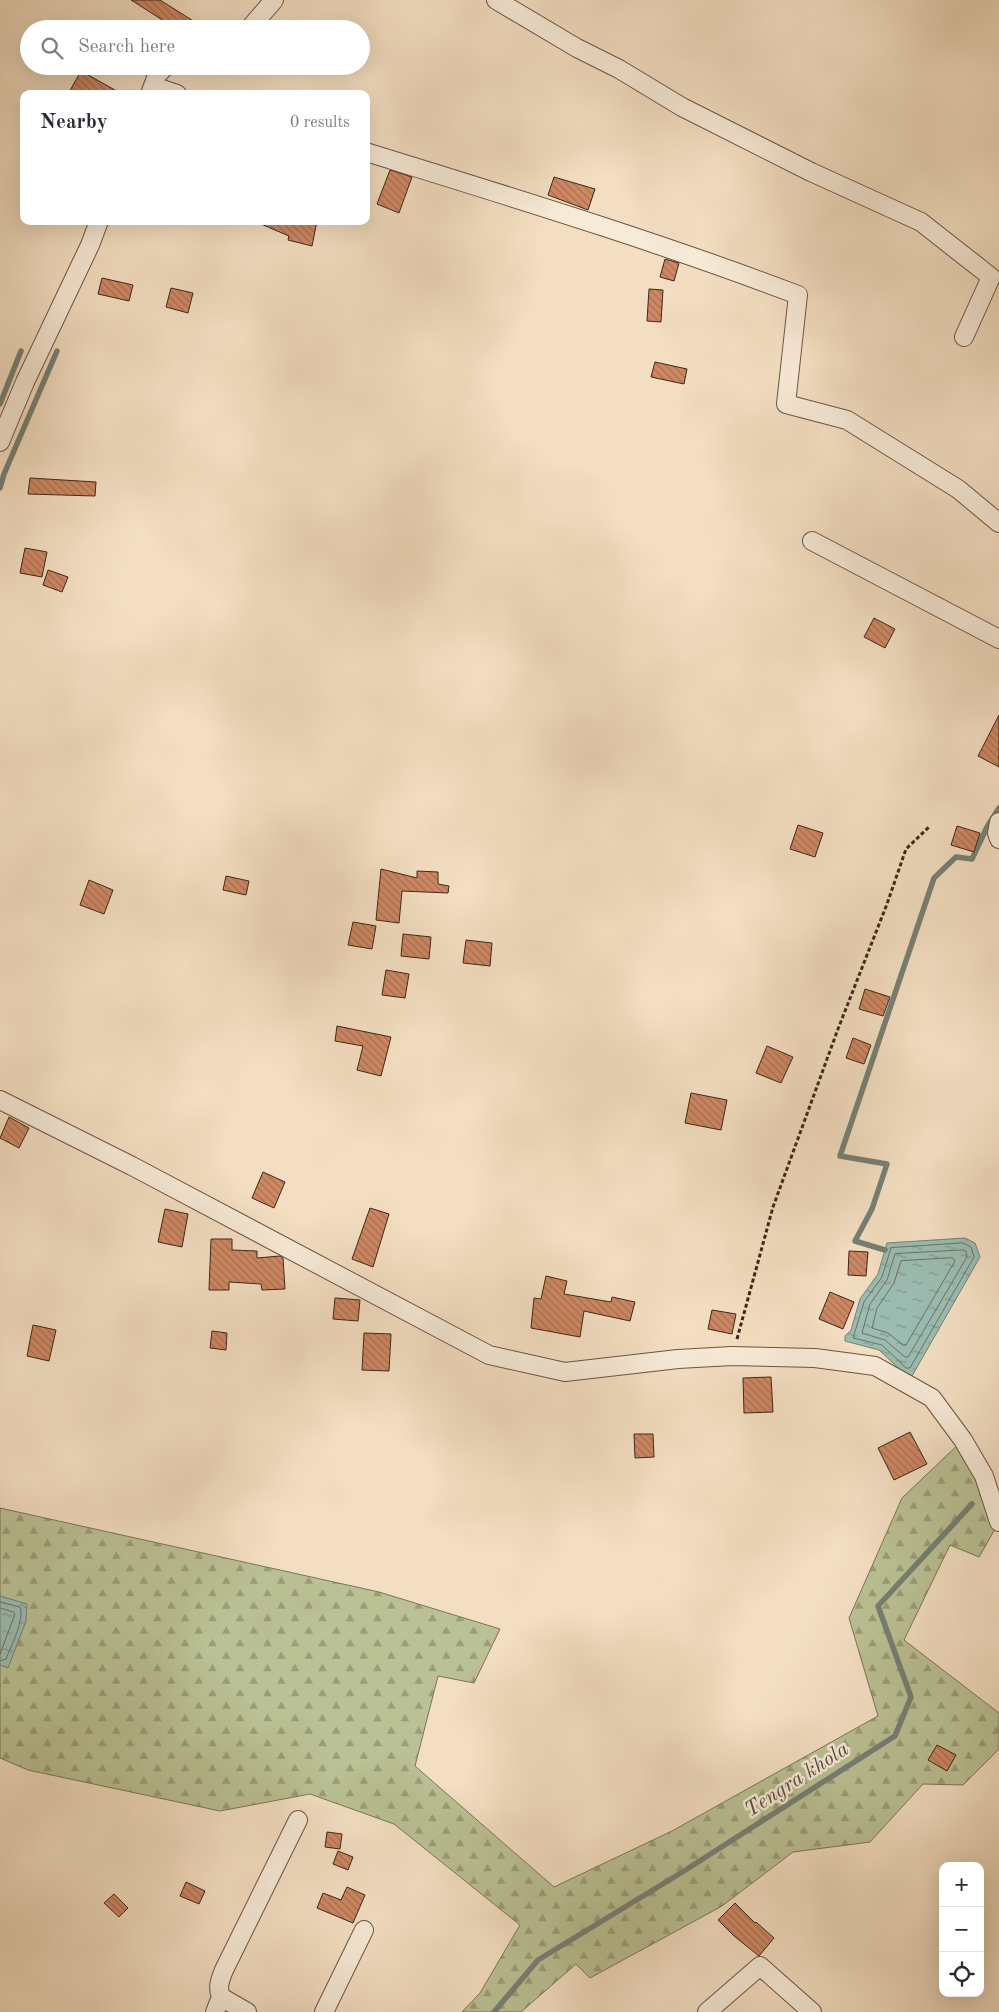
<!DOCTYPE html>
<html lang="en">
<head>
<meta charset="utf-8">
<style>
	:root { --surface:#fff; --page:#f2f2f3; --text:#2b2b33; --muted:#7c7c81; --line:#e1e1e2 }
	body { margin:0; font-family:"Old Standard TT",serif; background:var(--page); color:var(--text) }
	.controls { position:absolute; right:15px; bottom:15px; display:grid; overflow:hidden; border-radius:10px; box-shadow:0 5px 20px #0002 }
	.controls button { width:45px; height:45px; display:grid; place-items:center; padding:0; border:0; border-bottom:1px solid var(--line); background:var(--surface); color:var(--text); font:25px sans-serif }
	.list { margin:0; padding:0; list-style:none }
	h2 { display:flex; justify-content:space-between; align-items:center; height:65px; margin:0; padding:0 20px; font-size:21px }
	h2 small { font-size:16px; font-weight:400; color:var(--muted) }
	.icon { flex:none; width:28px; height:28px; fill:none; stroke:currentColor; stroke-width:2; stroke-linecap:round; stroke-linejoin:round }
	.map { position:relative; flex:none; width:999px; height:2012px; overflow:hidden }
	.search { position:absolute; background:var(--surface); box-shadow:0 5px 20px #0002; left:20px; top:20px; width:350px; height:55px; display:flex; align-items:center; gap:12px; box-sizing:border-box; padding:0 18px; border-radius:28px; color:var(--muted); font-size:19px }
	.panel { position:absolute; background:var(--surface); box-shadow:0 5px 20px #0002; left:20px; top:90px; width:350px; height:135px; border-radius:10px }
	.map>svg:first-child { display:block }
	.forest { fill:url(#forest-firs); stroke:#7c7457 }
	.water { fill:url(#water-ripples); stroke:#768075 }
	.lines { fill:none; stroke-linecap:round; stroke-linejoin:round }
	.shore { stroke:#6c7166; stroke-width:1 }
	.stream { stroke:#768075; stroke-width:5.5 }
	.building { fill:url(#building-back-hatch); stroke:#3e261a }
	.minor-casing { stroke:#6b5444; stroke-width:20 }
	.path { stroke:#3e261a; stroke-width:3; stroke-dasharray:4 2.5; stroke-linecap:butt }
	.minor { stroke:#f7ead7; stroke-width:18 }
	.labels { text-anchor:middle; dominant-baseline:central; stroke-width:5; stroke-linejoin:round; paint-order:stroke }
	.water-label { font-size:21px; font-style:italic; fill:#554c40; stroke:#f7ead7 }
</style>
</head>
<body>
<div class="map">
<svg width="999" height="2012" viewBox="0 0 999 2012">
	<defs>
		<pattern id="forest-firs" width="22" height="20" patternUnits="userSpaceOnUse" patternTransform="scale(1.25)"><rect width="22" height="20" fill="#bac194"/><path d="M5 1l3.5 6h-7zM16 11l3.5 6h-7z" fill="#999d78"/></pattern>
		<pattern id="water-ripples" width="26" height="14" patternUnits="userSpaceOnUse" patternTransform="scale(1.25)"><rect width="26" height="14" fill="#9bbcb1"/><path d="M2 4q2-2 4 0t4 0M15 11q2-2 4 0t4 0" fill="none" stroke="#80998f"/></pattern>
		<pattern id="building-back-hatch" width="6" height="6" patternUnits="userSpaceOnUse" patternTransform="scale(1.25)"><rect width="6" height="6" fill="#ce8863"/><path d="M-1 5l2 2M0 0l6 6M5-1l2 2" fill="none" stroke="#a96f51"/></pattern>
	</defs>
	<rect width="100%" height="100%" fill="#f3dec1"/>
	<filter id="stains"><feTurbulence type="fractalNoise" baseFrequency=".004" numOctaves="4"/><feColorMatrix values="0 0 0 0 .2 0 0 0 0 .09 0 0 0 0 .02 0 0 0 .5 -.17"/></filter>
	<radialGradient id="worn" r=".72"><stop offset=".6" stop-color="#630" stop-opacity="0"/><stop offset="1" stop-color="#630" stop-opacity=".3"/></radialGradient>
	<path class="forest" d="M963,1440L999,1522L979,1557L950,1545L904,1640L999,1713V1749L963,1785L923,1784L870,1842L793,1852L722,1906L590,1978L576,1964L521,2012H462L480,1993L520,1925L394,1824L310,1794L220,1811L28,1770L0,1758V1508L379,1592L500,1629L474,1683L438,1676L415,1766L554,1887L672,1831L878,1716L849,1618L902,1498Z"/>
	<path class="water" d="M965,1238L975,1243L980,1257L912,1376H907L879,1350L845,1341V1336L851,1330L860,1299L878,1274L887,1243Z
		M0,1596L27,1604L26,1621L8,1668L0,1665Z"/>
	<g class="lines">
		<path class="shore" d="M963,1243L971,1247L974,1257L910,1368H906L882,1345L853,1338L864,1302L882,1277L891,1248Z
			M962,1250L966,1251L967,1257L908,1357H905L885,1340L862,1333L870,1304L887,1280L895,1254Z
			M953,1258L955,1261L906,1345H903L888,1333L872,1328L877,1308L894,1283L901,1261Z
			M0,1602L20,1607C25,1619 11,1646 6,1659L0,1661
			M0,1608L13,1612L15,1614L0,1654"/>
		<path class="stream" d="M0,404L21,351
			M0,488L4,474L57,351
			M885,1250L855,1241L872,1209L887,1164L840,1156L934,878L956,857L972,859L987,827L999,808
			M494,2012L538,1960L684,1871L895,1736L911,1697L878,1606L972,1504"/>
	</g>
	<path class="building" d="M131,0H160L206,29H159L164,21Z
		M81,71L122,94H68Z
		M390,170L412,177L399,213L377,204Z
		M554,177L595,189L588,210L548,195Z
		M254,221H317L312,246L288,240L289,236Z
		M665,259L679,263L674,281L660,277Z
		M102,278L133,285L129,301L98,294Z
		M171,288L193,293L188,313L166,307Z
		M649,289L663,290L661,322L647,321Z
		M655,362L687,369L684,384L651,377Z
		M30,478L96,482L95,496L28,494Z
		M25,548L47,552L42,577L20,573Z
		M48,570L68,577L62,592L43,585Z
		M874,618L895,629L885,648L864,637Z
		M999,715V767L978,756Z
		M798,825L823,833L815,857L790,849Z
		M957,826L980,833L974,852L951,845Z
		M381,869L417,878V871L438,872V884L449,886L448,893L402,891L399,923L376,920Z
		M226,876L249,881L246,895L223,890Z
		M89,880L113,890L104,914L80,905Z
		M353,922L376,926L372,949L348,945Z
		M403,934L431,937L429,959L401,956Z
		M466,940L492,943L490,966L463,963Z
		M386,970L409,974L405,998L382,995Z
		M865,989L890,997L883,1016L859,1009Z
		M337,1026L391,1037L381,1076L357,1070L363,1046L335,1041Z
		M853,1038L871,1045L864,1064L846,1058Z
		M767,1046L793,1057L781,1083L756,1073Z
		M691,1093L727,1100L721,1130L685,1123Z
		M9,1117L29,1128L19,1148L0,1138Z
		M263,1172L285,1182L274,1208L252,1198Z
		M370,1208L389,1214L373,1267L352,1259Z
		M165,1209L188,1214L182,1247L158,1242Z
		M211,1239H232V1250L257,1251V1258L280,1256L283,1258L285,1289L262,1290L261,1284L229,1282V1290H209Z
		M849,1251L868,1252L866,1276L848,1275Z
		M546,1276L567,1281L564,1294L611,1302L612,1297L635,1302L630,1321L584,1311L580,1337L531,1328L534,1298L541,1299Z
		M830,1292L854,1302L843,1329L819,1319Z
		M335,1298L360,1300L358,1321L333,1319Z
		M712,1310L736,1314L732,1334L708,1329Z
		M33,1325L56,1330L49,1361L27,1356Z
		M212,1331L227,1333L226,1350L210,1348Z
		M364,1333L391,1334L389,1371L362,1370Z
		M771,1377L773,1412L744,1413L743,1378Z
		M910,1432L927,1464L894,1480L878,1448Z
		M634,1434H653L654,1457L635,1458Z
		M937,1745L956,1755L947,1771L928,1760Z
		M327,1832L342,1834L340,1849L325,1847Z
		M338,1851L353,1857L348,1870L333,1864Z
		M186,1882L205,1891L199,1904L180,1896Z
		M347,1887L365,1895L353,1923L317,1908L323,1893L341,1900Z
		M114,1894L128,1908L119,1917L104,1903Z
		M735,1903L755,1923L756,1922L774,1938L759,1956L734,1936L718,1920Z"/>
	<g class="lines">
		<defs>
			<path id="minor" d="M496,0L577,48L619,69L682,107L811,172L921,222L991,277L964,337
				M249,29L274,0
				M153,86L177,94
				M150,94L157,75L166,66
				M366,152C511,197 656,241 798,295L786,404L847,420L958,489L999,523
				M0,442L25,382L90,245L99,221
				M812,541L999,639
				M999,822L997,833L999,839
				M0,1100L132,1166L489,1355L565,1372L678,1359L732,1356L815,1358L875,1366L932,1398L963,1440L984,1476L999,1522
				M221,1997C217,1987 220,1980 224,1970L298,1820
				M215,2012L221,1997L247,2012
				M324,2012L364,1930
				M707,2012L760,1966L812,2012"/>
		</defs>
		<use href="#minor" class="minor-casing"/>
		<path class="path" d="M737,1339L773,1207L838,1029L887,904L906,849L929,827"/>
		<use href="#minor" class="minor"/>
	</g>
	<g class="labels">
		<g class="water-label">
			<text transform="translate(797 1780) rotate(-33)">Tengra khola</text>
		</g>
	</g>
	<rect width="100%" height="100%" filter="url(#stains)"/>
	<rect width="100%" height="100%" fill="url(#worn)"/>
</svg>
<div class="controls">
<button>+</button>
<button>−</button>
<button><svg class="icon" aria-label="locate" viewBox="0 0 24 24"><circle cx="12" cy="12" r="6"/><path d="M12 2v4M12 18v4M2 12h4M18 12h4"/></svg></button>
</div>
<div class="search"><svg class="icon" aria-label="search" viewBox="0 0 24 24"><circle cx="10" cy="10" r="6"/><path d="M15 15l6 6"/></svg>Search here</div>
<section class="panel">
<h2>Nearby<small>0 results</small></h2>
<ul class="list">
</ul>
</section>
</div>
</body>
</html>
